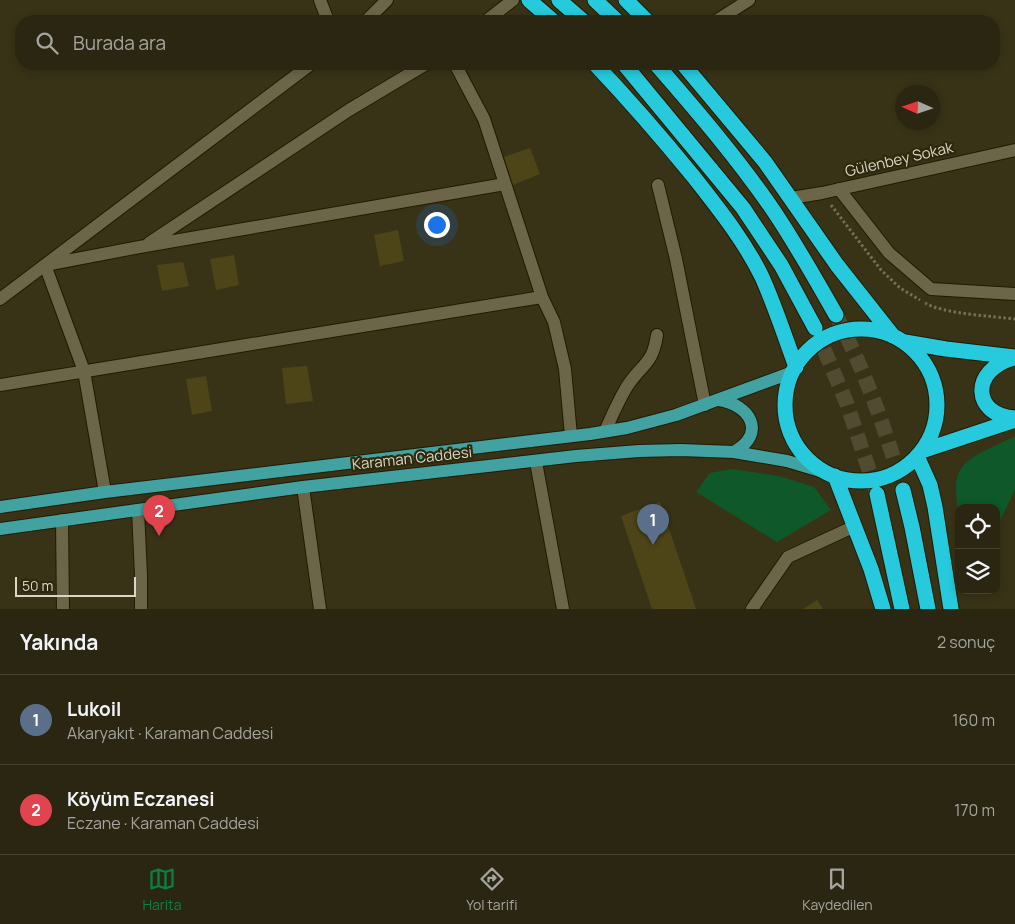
<!DOCTYPE html>
<html lang="tr">
<head>
<meta charset="utf-8">
<style>
	:root { --surface:#2a2611; --page:#36321f; --text:#f1f3f6; --muted:#a5a59f; --line:#464331; --accent:#0b8043 }
	body { margin:0; font-family:Manrope,sans-serif; background:var(--page); color:var(--text) }
	.controls { position:absolute; right:15px; bottom:15px; display:grid; overflow:hidden; border-radius:10px; box-shadow:0 2px 8px #0003 }
	.controls button { width:45px; height:45px; display:grid; place-items:center; padding:0; border:0; border-bottom:1px solid var(--line); background:var(--surface); color:var(--text); font:25px sans-serif }
	.compass { position:absolute; left:895px; top:85px; width:45px; height:45px; border-radius:50%; background:var(--surface); box-shadow:0 2px 8px #0003; rotate:273deg }
	.scale { position:absolute; left:15px; bottom:12px; width:121px; box-sizing:border-box; padding-left:5px; border:2px solid #d9d6c6; border-top:0; font-size:14px; line-height:18px; white-space:nowrap; color:#d9d6c6; -webkit-text-stroke:4px #2e290d; paint-order:stroke }
	.you { position:absolute; left:436px; top:224px; width:18px; height:18px; margin:-12px; border:4px solid #fff; border-radius:50%; background:#1a73e8; box-shadow:0 0 0 8px #1a73e833 }
	.badge { display:grid; place-items:center; width:32px; height:32px; border-radius:50%; background:var(--accent); color:#fff; font-size:16px; font-weight:700 }
	.pin { position:absolute; translate:-50% -41px; filter:drop-shadow(0 1px 2px #0008) }
	.pin::after { content:''; position:absolute; top:26px; width:18px; height:15px; background:inherit; clip-path:polygon(0 0,100% 0,50% 100%) }
	.list { margin:0; padding:0; list-style:none }
	h2 { display:flex; justify-content:space-between; align-items:center; height:65px; margin:0; padding:0 20px; font-size:21px }
	h2 small { font-size:16px; font-weight:400; color:var(--muted) }
	.list li { display:grid; grid-template-columns:32px 1fr auto; gap:15px; align-items:center; box-sizing:border-box; height:90px; padding:0 20px; border-top:1px solid var(--line) }
	.list b { display:block; font-size:19px; white-space:nowrap }
	.list p { margin:0; font-size:16px; white-space:nowrap; color:var(--muted) }
	.list em { font-size:16px; font-style:normal; color:var(--muted) }
	.icon { flex:none; width:28px; height:28px; fill:none; stroke:currentColor; stroke-width:2; stroke-linecap:round; stroke-linejoin:round }
	.map { position:relative; flex:none; width:1015px; height:609px; overflow:hidden }
	.search { position:absolute; background:var(--surface); box-shadow:0 2px 8px #0003; left:15px; right:15px; top:15px; height:55px; display:flex; align-items:center; gap:12px; box-sizing:border-box; padding:0 18px; border-radius:20px; color:var(--muted); font-size:19px }
	.sheet { height:245px; background:var(--surface) }
	nav { display:flex; justify-content:space-around; align-items:center; box-sizing:border-box; height:70px; border-top:1px solid var(--line); background:var(--surface); font-size:14px; color:var(--muted) }
	nav a { display:grid; justify-items:center; gap:2px }
	nav .on { color:var(--accent) }
	.map>svg:first-child { display:block }
	.green { fill:#0e5829 }
	.building { fill:#4d4518 }
	.lines { fill:none; stroke-linecap:round; stroke-linejoin:round }
	.highway-tunnel { stroke:#504b31; stroke-width:15; stroke-dasharray:15 8; stroke-linecap:butt }
	.minor-casing { stroke:#201b01; stroke-width:14 }
	.major-casing { stroke:#201b01; stroke-width:14 }
	.highway-casing { stroke:#201b01; stroke-width:17 }
	.path { stroke:#736f58; stroke-width:3; stroke-dasharray:2.5 2.5; stroke-linecap:butt }
	.minor { stroke:#6b6648; stroke-width:12 }
	.major { stroke:#42a2a1; stroke-width:12 }
	.highway { stroke:#26cadc; stroke-width:15 }
	.labels { text-anchor:middle; dominant-baseline:central; stroke-width:4.5; stroke-linejoin:round; paint-order:stroke }
	.street-label { font-size:15px; fill:#d9d6c6; stroke:#2e290d }
</style>
</head>
<body>
<div class="map">
<svg width="1015" height="609" viewBox="0 0 1015 609">
	<rect width="100%" height="100%" fill="#383317"/>
	<path class="green" d="M1015,437V490L996,529V508H959V519C955,483 949,468 986,450C995,446 1005,440 1015,437Z
		M732,469L779,476L814,487L831,510L777,542L696,492L710,473Z"/>
	<path class="building" d="M530,148L540,174L513,185L504,157Z
		M398,230L404,261L380,266L374,235Z
		M234,255L239,285L216,290L210,259Z
		M183,262L189,286L162,291L157,265Z
		M307,366L313,401L286,404L282,368Z
		M206,376L212,411L192,415L186,379Z
		M660,502L682,567L696,609H652L621,516Z
		M817,600L823,609H803Z"/>
	<g class="lines">
		<path class="highway-tunnel" d="M836,315C865,371 886,430 903,490
			M815,328L847,404L877,494"/>
		<defs>
			<path id="minor" d="M320,0L328,21
				M366,21L387,0
				M486,21L513,0
				M716,21L749,0
				M658,185L676,259L705,405
				M839,189L889,253L931,289L1015,294
				M791,198L822,193L1015,150
				M149,243L349,110L426,64
				M542,297L554,322L565,369L571,436
				M0,299L311,64
				M0,385L542,297L484,119L455,64
				M605,431C612,416 619,399 628,385C642,364 653,364 657,335
				M536,462L563,609
				M303,487L320,609
				M105,492L84,371L45,265L145,246L505,184
				M138,510L141,576V609
				M62,520L63,609
				M752,609L788,557L855,526"/>
			<path id="major" d="M719,400C750,405 767,433 734,452
				M0,507L105,492L590,434L627,428L676,415L793,372
				M0,529L303,487L576,456L639,451L681,450L734,452L787,461L827,473"/>
			<path id="highway" d="M529,0L553,21
				M559,0L583,21
				M595,0L617,21
				M626,0L647,21
				M595,64C629,100 662,138 693,176C718,208 744,240 762,277C775,306 785,337 796,367
				M624,64L743,208L781,265L815,328
				M656,64C697,111 738,159 773,210C796,244 816,280 836,315
				M683,64L765,162L837,265L893,336
				M785 405a76 76 0 1 1 152 0a76 76 0 1 1-152 0Z
				M905,342L946,349L1015,357
				M1014,358C969,370 973,416 1015,418
				M922,451L1015,420
				M917,456L930,485L935,507L951,609
				M835,476L871,569L883,609
				M903,490L912,527L928,609
				M877,494L902,609"/>
		</defs>
		<use href="#minor" class="minor-casing"/>
		<use href="#major" class="major-casing"/>
		<use href="#highway" class="highway-casing"/>
		<path class="path" d="M831,205L881,270L900,288L920,300
			M925,303C944,314 992,316 1015,319"/>
		<use href="#minor" class="minor"/>
		<use href="#major" class="major"/>
		<use href="#highway" class="highway"/>
	</g>
	<g class="labels">
		<g class="street-label">
			<text transform="translate(899 159) rotate(-13)">Gülenbey Sokak</text>
			<text transform="translate(412 458) rotate(-6)">Karaman Caddesi</text>
		</g>
	</g>
</svg>
<div class="controls">
<button><svg class="icon" aria-label="locate" viewBox="0 0 24 24"><circle cx="12" cy="12" r="6"/><path d="M12 2v4M12 18v4M2 12h4M18 12h4"/></svg></button>
<button><svg class="icon" aria-label="layers" viewBox="0 0 24 24"><path d="M12 4l9 5-9 5-9-5zM3 14l9 5 9-5"/></svg></button>
</div>
<svg class="compass" viewBox="-18 -18 36 36"><path d="M0-13l5 13h-10z" fill="#e53935"/><path d="M0 13l5-13h-10z" fill="#a5a59f"/></svg>
<div class="scale">50 m</div>
<div class="you"></div>
<div class="pin badge" style="left:653px;top:545px;background:#5c6f8a">1</div>
<div class="pin badge" style="left:159px;top:536px;background:#e0444e">2</div>
<div class="search"><svg class="icon" aria-label="search" viewBox="0 0 24 24"><circle cx="10" cy="10" r="6"/><path d="M15 15l6 6"/></svg>Burada ara</div>
</div>
<section class="sheet">
<h2>Yakında<small>2 sonuç</small></h2>
<ul class="list">
<li><span class="badge" style="background:#5c6f8a">1</span><div><b>Lukoil</b><p>Akaryakıt · Karaman Caddesi</p></div><em>160 m</em></li>
<li><span class="badge" style="background:#e0444e">2</span><div><b>Köyüm Eczanesi</b><p>Eczane · Karaman Caddesi</p></div><em>170 m</em></li>
</ul>
</section>
<nav>
<a class="on"><svg class="icon" aria-label="map" viewBox="0 0 24 24"><path d="M3 6l6-2 6 2 6-2v14l-6 2-6-2-6 2zM9 4v14M15 6v14"/></svg>Harita</a>
<a><svg class="icon" aria-label="directions" viewBox="0 0 24 24"><path d="M12 3l9 9-9 9-9-9zM9 14v-3h6M13 9l2 2-2 2"/></svg>Yol tarifi</a>
<a><svg class="icon" aria-label="saved" viewBox="0 0 24 24"><path d="M7 4h10v16l-5-4-5 4z"/></svg>Kaydedilen</a>
</nav>
</body>
</html>
